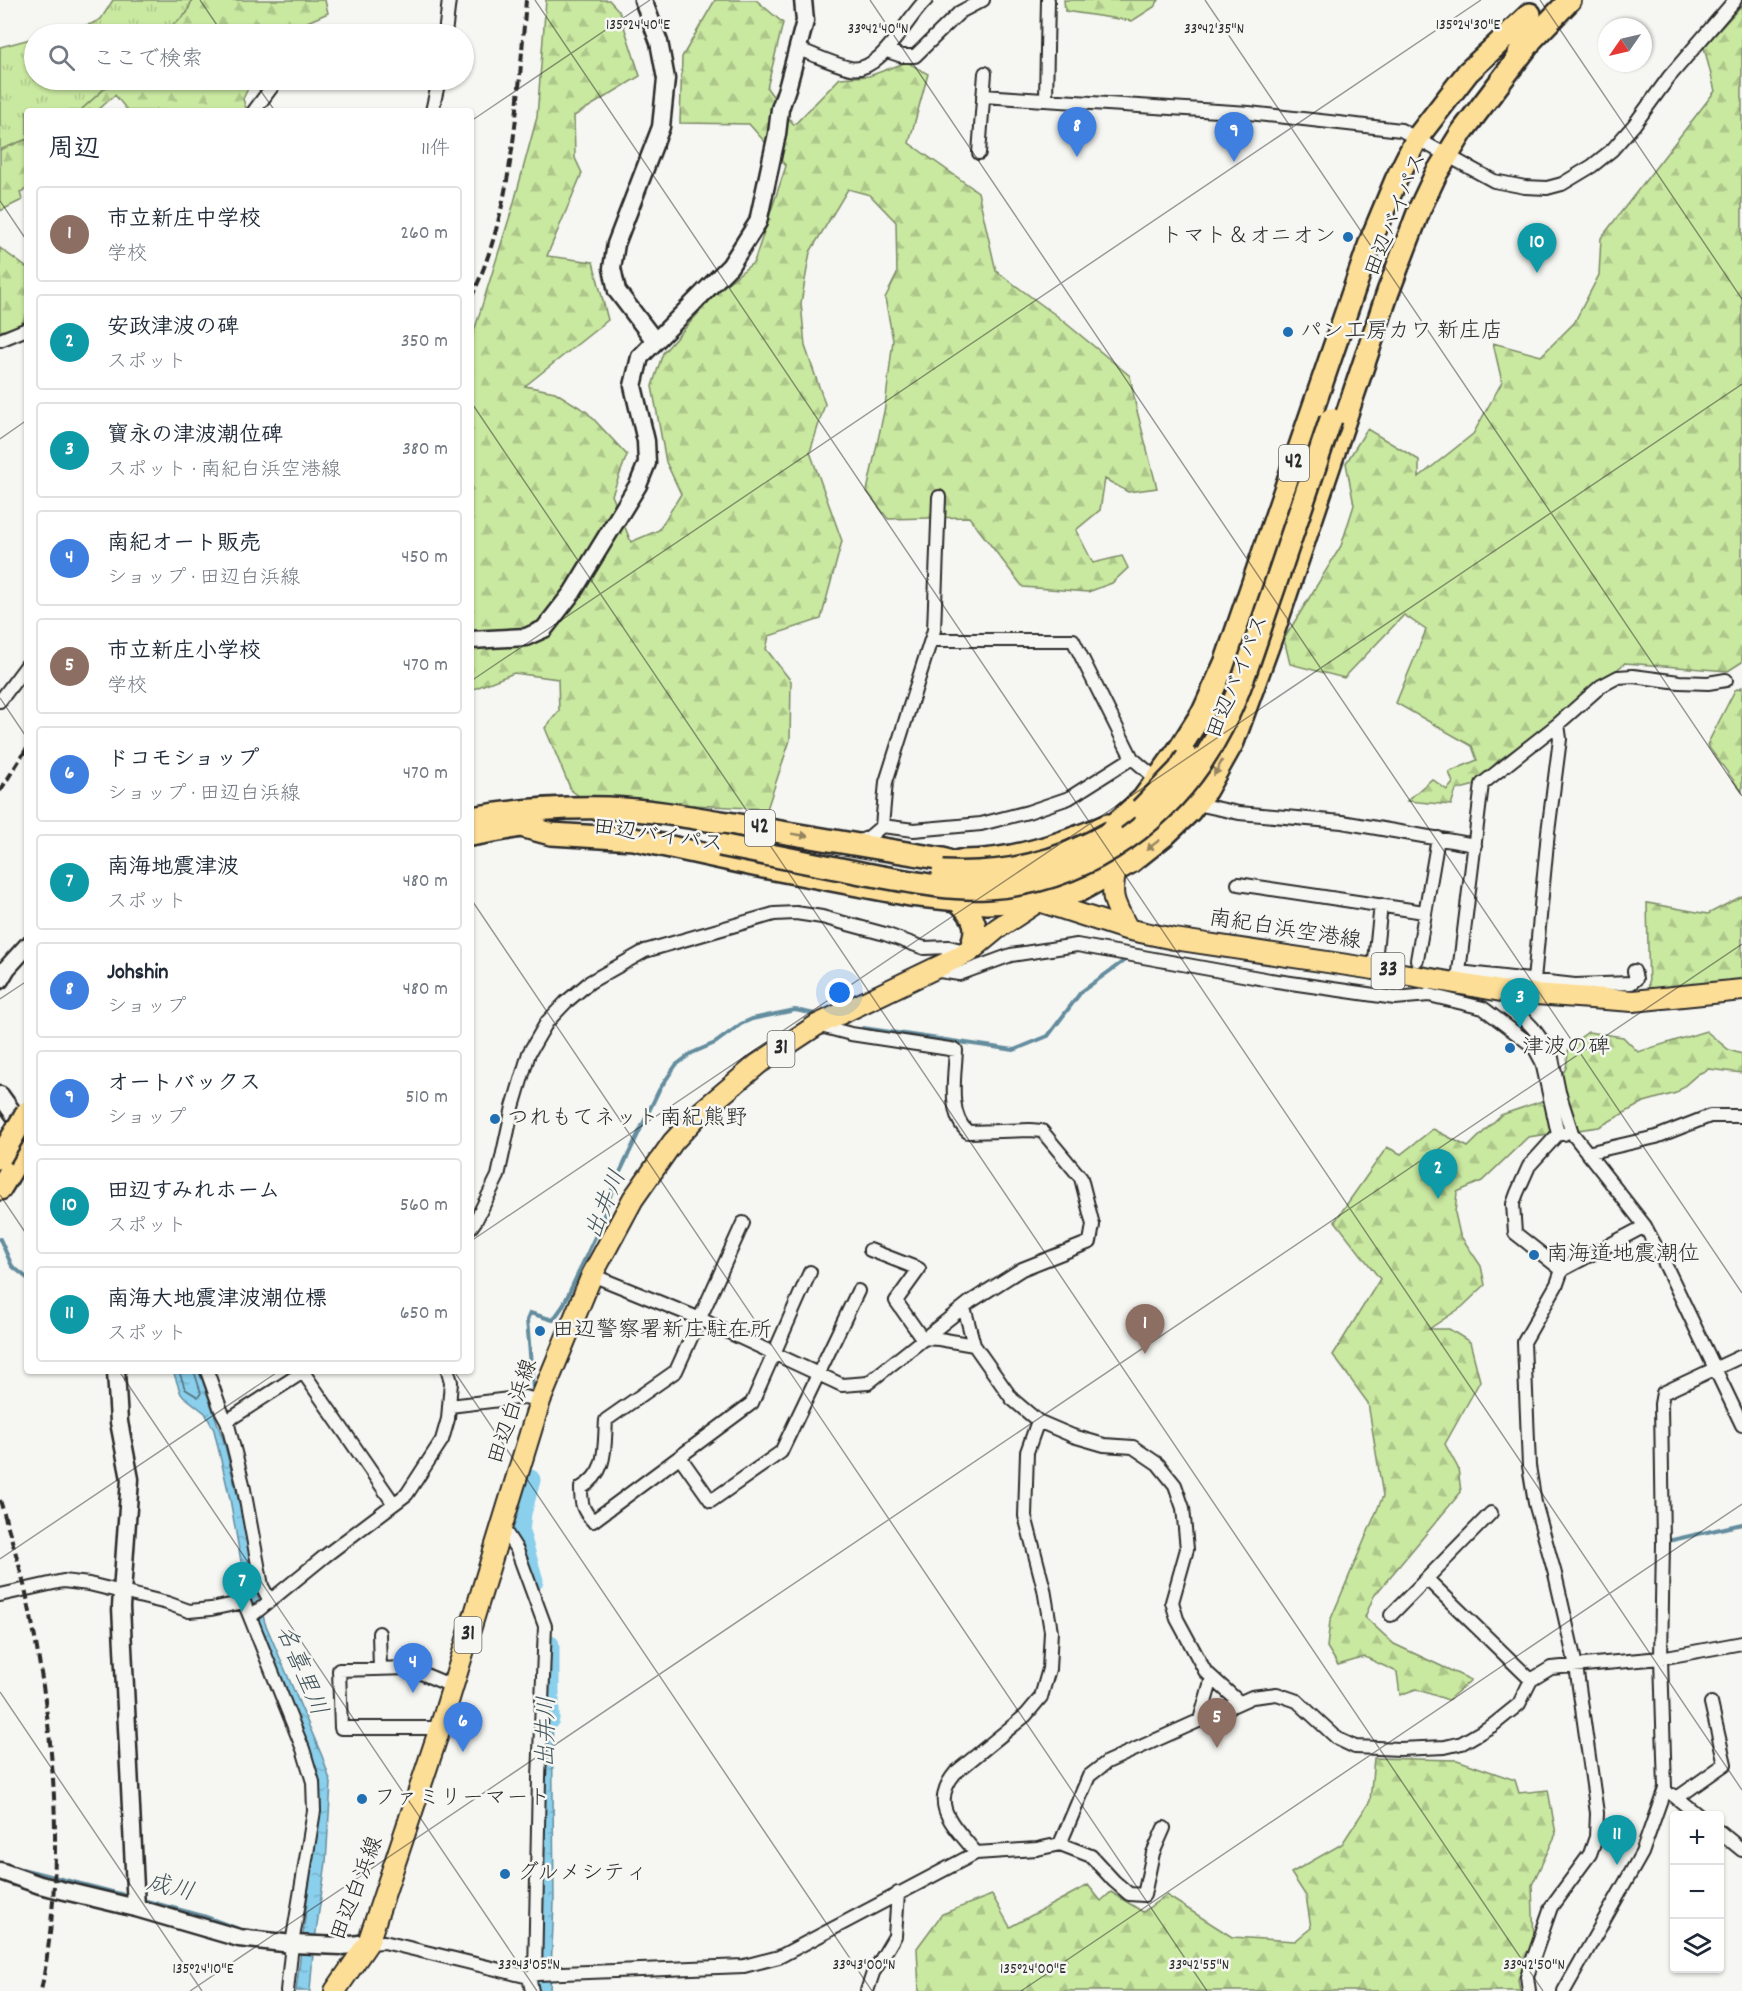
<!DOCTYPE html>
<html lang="ja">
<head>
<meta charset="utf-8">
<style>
	:root { --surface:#fff; --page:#f6f6f7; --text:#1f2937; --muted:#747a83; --line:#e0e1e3; --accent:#2563eb }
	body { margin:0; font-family:Dekko,"Klee One",sans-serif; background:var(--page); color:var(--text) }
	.controls { position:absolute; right:18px; bottom:18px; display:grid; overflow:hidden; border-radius:6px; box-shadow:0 2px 4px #0004 }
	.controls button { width:54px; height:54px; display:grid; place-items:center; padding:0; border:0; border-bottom:2px solid var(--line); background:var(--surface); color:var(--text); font:30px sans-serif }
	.compass { position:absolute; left:1598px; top:18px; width:54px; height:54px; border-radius:50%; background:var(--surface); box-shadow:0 2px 4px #0004; rotate:236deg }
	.you { position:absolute; left:840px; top:993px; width:21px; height:21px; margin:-15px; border:4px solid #fff; border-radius:50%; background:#1a73e8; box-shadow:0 0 0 9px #1a73e833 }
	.badge { display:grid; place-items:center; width:39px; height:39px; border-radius:50%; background:var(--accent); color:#fff; font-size:20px; font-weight:700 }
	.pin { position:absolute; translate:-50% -50px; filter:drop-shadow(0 2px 3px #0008) }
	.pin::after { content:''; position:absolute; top:32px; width:21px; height:18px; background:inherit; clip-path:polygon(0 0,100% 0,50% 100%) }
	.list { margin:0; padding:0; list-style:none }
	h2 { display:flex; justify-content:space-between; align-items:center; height:78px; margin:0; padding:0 24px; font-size:26px }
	h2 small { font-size:20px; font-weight:400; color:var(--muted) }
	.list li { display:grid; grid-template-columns:39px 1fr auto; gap:18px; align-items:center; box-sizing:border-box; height:96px; margin:0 12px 12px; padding:0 12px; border:2px solid var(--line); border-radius:6px }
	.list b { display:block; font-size:22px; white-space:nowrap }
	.list p { margin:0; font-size:20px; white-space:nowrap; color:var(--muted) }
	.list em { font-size:20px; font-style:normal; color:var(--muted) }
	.icon { flex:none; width:33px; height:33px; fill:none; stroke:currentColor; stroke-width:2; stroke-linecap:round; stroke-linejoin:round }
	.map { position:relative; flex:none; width:1742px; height:1991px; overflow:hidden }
	.search { position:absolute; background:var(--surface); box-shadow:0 2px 4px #0004; left:24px; top:24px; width:450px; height:66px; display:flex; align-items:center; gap:15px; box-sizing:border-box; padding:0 21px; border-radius:33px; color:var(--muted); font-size:22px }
	.panel { position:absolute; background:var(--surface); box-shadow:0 2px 4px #0004; left:24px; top:108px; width:450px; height:1266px; border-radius:6px }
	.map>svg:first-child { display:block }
	.grass { fill:url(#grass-tufts); stroke:#7a8a66; stroke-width:1.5 }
	.forest { fill:url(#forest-firs); stroke:#7a8a66; stroke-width:1.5 }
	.water { fill:url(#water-ripples); stroke:#648d9e; stroke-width:1.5 }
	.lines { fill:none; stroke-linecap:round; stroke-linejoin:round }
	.shore { stroke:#516d78; stroke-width:1.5 }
	.stream { stroke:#648d9e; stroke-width:4 }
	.river { stroke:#8acfeb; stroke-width:21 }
	.minor-casing { stroke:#2b2b2b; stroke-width:16 }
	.tertiary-casing { stroke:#2b2b2b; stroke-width:21 }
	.primary-casing { stroke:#2b2b2b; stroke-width:24 }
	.trunk-casing { stroke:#2b2b2b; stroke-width:26 }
	.minor { stroke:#f6f6f2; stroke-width:12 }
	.tertiary { stroke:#f6f6f2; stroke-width:16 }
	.primary { stroke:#fdde96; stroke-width:20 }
	.trunk { stroke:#fdde96; stroke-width:21 }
	.rail { stroke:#2b2b2b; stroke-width:4; stroke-dasharray:9 4.5; stroke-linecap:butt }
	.trunk-bridge-casing { stroke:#2b2b2b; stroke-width:26; stroke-linecap:butt }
	.trunk-bridge { stroke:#fdde96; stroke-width:21 }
	.oneway { fill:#948460 }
	.ticks { fill:none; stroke:#2b2b2b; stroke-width:1.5; stroke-opacity:0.45 }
	.poi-dot { fill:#1f6fb2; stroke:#f6f6f2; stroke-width:2 }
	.labels { text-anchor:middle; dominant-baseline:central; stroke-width:5; stroke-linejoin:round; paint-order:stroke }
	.shield { fill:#f6f6f2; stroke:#686867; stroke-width:1.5 }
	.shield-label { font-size:21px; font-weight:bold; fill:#2b2b2b }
	.street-label { font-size:22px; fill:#2b2b2b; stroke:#f6f6f2 }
	.poi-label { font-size:22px; fill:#2b2b2b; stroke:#f6f6f2; text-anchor:start }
	.water-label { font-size:24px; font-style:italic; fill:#43545b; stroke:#f6f6f2 }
	.ticks-label { font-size:15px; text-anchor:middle; fill:#2b2b2b; stroke:#f6f6f2; stroke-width:5; stroke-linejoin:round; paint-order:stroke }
</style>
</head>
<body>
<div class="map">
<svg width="1742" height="1991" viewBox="0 0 1742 1991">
	<defs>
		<pattern id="grass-tufts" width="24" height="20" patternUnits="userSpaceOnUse" patternTransform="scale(1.5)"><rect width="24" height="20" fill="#c9e8a0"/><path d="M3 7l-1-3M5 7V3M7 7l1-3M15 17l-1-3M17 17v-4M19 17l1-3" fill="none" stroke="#adc78a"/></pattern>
		<pattern id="forest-firs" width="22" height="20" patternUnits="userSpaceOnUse" patternTransform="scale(1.5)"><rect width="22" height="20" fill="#c9e8a0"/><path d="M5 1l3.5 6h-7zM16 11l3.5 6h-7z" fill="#adc78a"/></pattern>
		<pattern id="water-ripples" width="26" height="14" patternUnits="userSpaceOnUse" patternTransform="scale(1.5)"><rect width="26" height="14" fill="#8acfeb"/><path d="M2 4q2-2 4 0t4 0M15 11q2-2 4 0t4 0" fill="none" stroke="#77b2ca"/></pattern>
	</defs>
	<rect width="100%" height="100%" fill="#f6f6f2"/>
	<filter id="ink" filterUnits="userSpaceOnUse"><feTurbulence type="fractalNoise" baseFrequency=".0167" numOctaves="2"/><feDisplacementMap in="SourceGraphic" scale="12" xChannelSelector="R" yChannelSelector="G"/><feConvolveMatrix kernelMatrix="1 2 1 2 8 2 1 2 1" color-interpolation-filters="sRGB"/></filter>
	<g filter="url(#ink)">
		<path class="grass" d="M113,0H192L187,13L163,34H50L91,24L101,19Z
			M34,38V80H114L80,111H27V139L0,150V47Z"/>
		<path class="forest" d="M192,0H325L328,13L280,34H163L187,13Z
			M546,0H609L619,11L640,76L574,116L575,158L582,173L547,256L593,262L608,320L525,386L555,392L587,412L627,455L612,495L631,542L659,530L681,494L666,462L652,386L663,353L719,290L754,262L786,166L749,124L680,123L682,57L715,0H756L783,23L767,88L794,125L840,78L869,76L907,62L928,74L909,143L978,192L996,271L1057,316L1130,376L1136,407L1157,488L1128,492L1105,479L1100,510L1076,530L1093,563L1122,556L1128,568L1112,583L1088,592L1023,587L969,517L888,519L867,491L885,407L893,340L885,298L897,274L896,222L870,195L848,189L810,252L801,303L805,346L825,404L810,452L842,541L821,619L769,636L766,649L791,681L790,740L767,809L583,799L571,790L545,728L559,711L558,679L514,673L471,690V341L513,206L537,117Z
			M1064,0H1159L1154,7L1132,21L1065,11Z
			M1742,5V662L1728,671L1625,663L1551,724L1499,760L1475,785L1456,790L1451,805L1407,801L1432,779L1447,790L1453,783L1449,772L1477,760L1472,746L1396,703L1426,630L1404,615L1344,678L1290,664L1284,639L1341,546L1354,505L1346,463L1367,429L1419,460V477L1473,434L1502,382L1493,343L1541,356L1574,323L1599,275L1601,238L1715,91L1704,47Z
			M114,80H252L243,99L247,111H128L115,95L97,111H80Z
			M27,139V189L20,192L22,200L0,211V150Z
			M0,248L27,268V312L22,326L0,331Z
			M1742,687V792L1707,745L1735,690Z
			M1742,896V984L1649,991L1647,903L1708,914Z
			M1706,1031L1729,1050L1742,1054V1073L1709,1069L1698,1074L1676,1093L1644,1102L1599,1127L1528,1137L1482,1181L1457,1192L1455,1213L1460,1235L1481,1266L1485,1285L1462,1307L1429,1329H1449L1470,1342L1480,1381L1445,1444L1458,1468L1461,1492L1374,1596L1365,1617L1394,1644L1471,1680L1448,1700L1416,1689L1400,1695L1397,1672L1365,1657L1338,1665L1327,1647L1330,1621L1383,1496L1368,1403L1333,1355L1380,1279L1335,1221L1387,1147L1401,1154L1433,1129L1468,1147L1501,1115L1548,1099L1566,1068L1569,1046L1588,1032L1623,1037L1638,1052Z
			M1374,1758L1457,1760L1515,1780L1519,1793L1548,1790L1556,1834L1532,1885L1534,1942L1518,1979L1520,1991H919L917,1948L942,1914L992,1895L1010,1927L1088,1885L1101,1901L1111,1892L1143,1912L1166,1895L1232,1937L1295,1941L1311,1928L1306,1896L1291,1873L1342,1844L1370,1801Z"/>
		<path class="water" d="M173,1371H199L224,1442L245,1526L253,1578L265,1623L322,1756L331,1783L326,1862L313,1953L310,1991H296L320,1796L319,1779L254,1620L248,1601L230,1499L214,1430L205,1413L181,1394Z
			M546,1690L552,1693L554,1903L550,1991H537Z"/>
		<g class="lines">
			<path class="shore" d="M179,1371L185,1389L198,1397L201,1393L194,1371"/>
			<path class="stream" d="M863,1028L1014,1050L1048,1036L1081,992L1125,960
				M0,1239L12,1266L27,1278
				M531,1395L533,1388L527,1320L530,1313L553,1320L563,1306L601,1224L613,1187L659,1090L676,1065L692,1053L715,1043L741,1024L752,1019L795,1010L815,1014
				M1668,1541L1742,1524
				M22,1869L132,1897
				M139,1899L203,1916L241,1930"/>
			<path class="river" d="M530,1480L521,1513L519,1532L533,1581
				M549,1719V1645"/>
			<defs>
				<path id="minor" d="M445,34L449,0
					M798,49C815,55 833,64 850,68C880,75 907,17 926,0
					M887,51L902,56H915L960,12L983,0
					M983,96L1249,113L1401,130L1494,181L1525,187L1547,188L1562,184L1592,166L1612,150L1634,125L1669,77L1735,0
					M1046,99L1048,0
					M254,111L277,80
					M432,111L439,80
					M979,153L985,73
					M0,340L27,329
					M931,640H1073L1132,758L1160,782
					M0,701L27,665
					M1192,803L1239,813L1342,822L1475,845
					M882,826L914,830L981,824L1028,812L1069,798L1132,758
					M856,843L869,837L882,826L886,782L934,630L939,497
					M1238,884L1424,912
					M1417,960L1438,838
					M1374,969L1381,905
					M933,970L959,974L1011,955L1077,945L1270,980L1395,998L1429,995L1483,1008L1534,1047L1542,1062L1558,1134
					M1634,971L1636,979L1631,983L1575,985L1459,972L1482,784L1558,724L1601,686L1618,677L1633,676L1679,682L1708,683L1726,680
					M1534,980L1548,832L1560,739L1558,724
					M1507,992L1515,1009L1533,1028L1551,1053L1559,1092L1572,1133L1645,1226L1664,1262L1742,1425
					M1587,1153L1656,1137L1710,1116H1742
					M743,1223L676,1371L606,1420C604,1448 608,1472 581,1488C581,1503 582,1510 593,1521L752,1403L810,1272
					M471,1227L476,1220L498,1176L513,1107L529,1053L547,1022L566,1002L590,982L645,951L774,914L796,913L822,917L885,934L924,948L949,947L969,952
					M870,1250L919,1269L896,1301L922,1338L939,1339L974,1345
					M1562,1270L1515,1233L1513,1204L1517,1193L1529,1166L1558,1134H1564
					M592,1275L698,1318L842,1385L868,1383L970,1302L1022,1269L1090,1242L1093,1225L1081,1178L1042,1131L1030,1130L968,1132C947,1115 955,1075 956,1050L851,1034L817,1025
					M964,1307L974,1345L1012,1399L1038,1421L1073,1436L1104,1445L1133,1447L1158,1464L1175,1485L1183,1508L1187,1549L1172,1602L1177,1619L1205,1671L1239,1702
					M207,1371L221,1410L227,1421L243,1484L262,1586L270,1601
					M450,1406L525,1397L540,1401
					M227,1421L303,1372L394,1504
					M680,1457L711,1501L781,1452L858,1291
					M501,1525L517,1550L545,1626L539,1778L535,1974
					M1427,1579L1531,1680
					M0,1595L63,1581L89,1584L122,1592L167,1603L189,1611L211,1609L244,1602L303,1749L313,1782L314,1811L292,1944L287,1991
					M1391,1615L1491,1513
					M250,1617L325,1556L407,1494L442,1440L448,1419L451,1382L448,1371
					M379,1633L380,1669
					M1200,1720L1212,1678
					M440,1728H341L339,1670L409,1668L452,1686
					M1673,1795L1699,1816
					M1677,1798L1725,1764L1711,1703
					M1720,1832L1742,1850
					M1060,1844L1089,1776L1107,1762L1252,1697L1277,1694L1297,1701L1338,1739L1355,1747L1400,1749L1445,1747L1462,1743L1493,1725L1519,1704L1531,1680L1551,1668L1661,1658L1742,1643
					M976,1853C955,1826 928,1806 955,1773L1026,1715L1041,1697L1049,1669L1051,1631L1044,1589L1025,1516L1027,1452L1038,1421
					M368,1943L384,1942L529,1977L537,1974L744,1966L779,1957L976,1853L1037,1849L1060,1844L1091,1856L1114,1881L1129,1894L1144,1895L1153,1853L1164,1828
					M529,1977L532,1991
					M867,1991L873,1973L895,1936L898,1893
					M1529,1991L1527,1976L1551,1907L1590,1854L1596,1837L1597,1813L1576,1666L1555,1574L1535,1503L1529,1466L1524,1342L1557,1284L1562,1270L1645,1226
					M1564,1991L1642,1853L1665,1788L1661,1658L1663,1544L1661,1404L1663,1393L1742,1356"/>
				<path id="tertiary" d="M643,0L659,42L666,79L661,127L616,244L612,268L617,291L655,341
					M471,640L526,637L544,629L572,593L638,485L647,463L646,441L633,386L640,357L730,266L758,222L777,134L780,109L788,85L805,21L803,0
					M0,980L7,968L27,946
					M0,1095L26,1131
					M116,1371L119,1422L130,1479L121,1607L136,1908
					M0,1871L40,1885L136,1908L239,1938L292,1944L342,1946L368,1943"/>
				<path id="primary" d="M1116,870C1109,899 1115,904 1128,929
					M335,1991L368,1943L440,1728L540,1401L592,1275L633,1199L673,1142L701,1112L758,1064L817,1025L969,952L998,928L1039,901L1126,929L1174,939L1374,969L1507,992L1633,1001L1742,990"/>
				<path id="trunk" d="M1519,53L1570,0
					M471,818C516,810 562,807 608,808C652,810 696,818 739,825C807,836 875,848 943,859L976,872
					M521,826L551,834L634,839L758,866L910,895L987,903L1039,901L1079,891L1131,862L1165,835L1190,811L1206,790L1233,742L1275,627L1388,292L1420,208L1436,174L1462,132L1529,44
					M471,835L521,826L536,825
					M1095,842L1143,799L1180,748L1204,710L1226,661L1371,240L1396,180L1417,138L1468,72L1530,14
					M959,861C1011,862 1061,844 1108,825
					M956,899C976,917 980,928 969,952
					M0,1189L27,1144"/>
			</defs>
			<use href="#minor" class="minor-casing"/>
			<use href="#tertiary" class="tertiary-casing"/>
			<use href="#primary" class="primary-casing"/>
			<use href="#trunk" class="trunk-casing"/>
			<use href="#minor" class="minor"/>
			<use href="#tertiary" class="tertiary"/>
			<use href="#primary" class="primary"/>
			<use href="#trunk" class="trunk"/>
			<path class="rail" d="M471,298C514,209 518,97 526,0
				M0,791L27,748
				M0,1500C9,1531 19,1562 26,1593C54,1723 67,1860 41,1991"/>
			<defs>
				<path id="trunk-bridge" d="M1141,809L1179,770L1187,757
					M720,845C768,855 817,864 866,874C906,881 946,890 987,888C1089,883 1177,816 1222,727C1244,684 1257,636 1273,591C1292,534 1311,477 1331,419
					M943,872C1006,875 1057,863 1111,832
					M0,1158L27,1112"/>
			</defs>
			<use href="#trunk-bridge" class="trunk-bridge-casing"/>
			<use href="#trunk-bridge" class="trunk-bridge"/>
		</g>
		<defs><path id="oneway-solid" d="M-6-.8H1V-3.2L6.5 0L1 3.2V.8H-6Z" transform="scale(1.5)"/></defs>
		<g class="oneway">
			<use href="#oneway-solid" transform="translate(1218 768) rotate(119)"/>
			<use href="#oneway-solid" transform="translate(800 835) rotate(9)"/>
			<use href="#oneway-solid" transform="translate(1153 845) rotate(142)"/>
		</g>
	</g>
	<path class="ticks" d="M200,0L223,34M535,0L1742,1790M870,0L1742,1293M1205,0L1742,796M1540,0L1742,299M253,80L275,111M471,121L650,0M0,201L27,241M471,402L1543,1991M0,439L27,420M471,681L1481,0M0,698L27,738M471,899L1207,1991M0,999L27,981M0,1195L27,1235M471,1241L1742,384M119,1371L537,1991M454,1371L872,1991M0,1559L279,1371M0,1692L202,1991M190,1991L1742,944M1021,1991L1742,1504"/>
	<g class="poi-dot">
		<circle cx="1348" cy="237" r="6"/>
		<circle cx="1288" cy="332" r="6"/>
		<circle cx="1510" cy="1048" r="6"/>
		<circle cx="495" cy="1119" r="6"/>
		<circle cx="1534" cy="1255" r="6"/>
		<circle cx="540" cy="1331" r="6"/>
		<circle cx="362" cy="1799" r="6"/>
		<circle cx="505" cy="1874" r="6"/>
	</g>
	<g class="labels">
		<g class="shield">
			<rect x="1279" y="445" width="30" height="36" rx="4.5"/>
			<rect x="745" y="810" width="30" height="36" rx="4.5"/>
			<rect x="1371.5" y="953" width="33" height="36" rx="4.5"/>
			<rect x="767.5" y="1031" width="27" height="36" rx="4.5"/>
			<rect x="454.5" y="1617" width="27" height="36" rx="4.5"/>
		</g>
		<g class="shield-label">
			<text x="1294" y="463">42</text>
			<text x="760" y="828">42</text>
			<text x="1388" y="971">33</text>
			<text x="781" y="1049">31</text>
			<text x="468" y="1635">31</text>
		</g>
		<g class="street-label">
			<text transform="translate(1397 215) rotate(-68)">田辺バイパス</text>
			<text transform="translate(1239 677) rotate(-68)">田辺バイパス</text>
			<text transform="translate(658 837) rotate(8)">田辺バイパス</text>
			<text transform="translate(1285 931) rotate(9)">南紀白浜空港線</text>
			<text transform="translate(514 1412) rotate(-71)">田辺白浜線</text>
			<text transform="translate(358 1889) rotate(-69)">田辺白浜線</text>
		</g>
		<g class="poi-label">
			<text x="1336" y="237" text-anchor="end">トマト＆オニオン</text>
			<text x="1300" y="332">パン工房カワ 新庄店</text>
			<text x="1522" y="1048">津波の碑</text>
			<text x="507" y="1119">つれもてネット南紀熊野</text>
			<text x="1546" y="1255">南海道地震潮位</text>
			<text x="552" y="1331">田辺警察署新庄駐在所</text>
			<text x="374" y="1799">ファミリーマート</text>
			<text x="517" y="1874">グルメシティ</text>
		</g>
		<g class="water-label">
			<text transform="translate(607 1205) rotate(-68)">出井川</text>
			<text transform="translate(300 1671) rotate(67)">名喜里川</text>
			<text transform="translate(548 1732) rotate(-89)">出井川</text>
			<text transform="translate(170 1889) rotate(14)">成川</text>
		</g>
	</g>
	<g class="ticks-label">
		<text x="638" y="29">135°24'40"E</text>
		<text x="1468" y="29">135°24'30"E</text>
		<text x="878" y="33">33°42'40"N</text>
		<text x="1214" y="33">33°42'35"N</text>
		<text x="529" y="1969">33°43'05"N</text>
		<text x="864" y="1969">33°43'00"N</text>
		<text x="1199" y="1969">33°42'55"N</text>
		<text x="1534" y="1969">33°42'50"N</text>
		<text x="203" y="1973">135°24'10"E</text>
		<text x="1033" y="1973">135°24'00"E</text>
	</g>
</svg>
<div class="controls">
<button>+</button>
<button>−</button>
<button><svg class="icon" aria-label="layers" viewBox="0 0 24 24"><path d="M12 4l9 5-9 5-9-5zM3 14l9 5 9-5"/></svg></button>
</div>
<svg class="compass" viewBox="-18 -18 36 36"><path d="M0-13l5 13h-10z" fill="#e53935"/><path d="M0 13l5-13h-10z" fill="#747a83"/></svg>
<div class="you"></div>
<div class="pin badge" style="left:1145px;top:1354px;background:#8d6e63">1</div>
<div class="pin badge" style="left:1438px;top:1199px;background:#0f9aa8">2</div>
<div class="pin badge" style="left:1520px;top:1028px;background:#0f9aa8">3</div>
<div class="pin badge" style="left:413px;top:1693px;background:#3f7fe0">4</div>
<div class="pin badge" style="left:1217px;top:1748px;background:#8d6e63">5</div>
<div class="pin badge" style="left:463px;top:1752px;background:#3f7fe0">6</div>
<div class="pin badge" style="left:242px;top:1612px;background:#0f9aa8">7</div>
<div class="pin badge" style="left:1077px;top:157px;background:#3f7fe0">8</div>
<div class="pin badge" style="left:1234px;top:162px;background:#3f7fe0">9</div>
<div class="pin badge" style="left:1537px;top:273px;background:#0f9aa8">10</div>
<div class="pin badge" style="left:1617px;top:1865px;background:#0f9aa8">11</div>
<div class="search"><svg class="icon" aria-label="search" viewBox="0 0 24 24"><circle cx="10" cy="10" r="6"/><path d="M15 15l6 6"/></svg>ここで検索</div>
<section class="panel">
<h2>周辺<small>11件</small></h2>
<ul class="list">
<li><span class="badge" style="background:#8d6e63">1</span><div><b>市立新庄中学校</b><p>学校</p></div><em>260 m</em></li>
<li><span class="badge" style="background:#0f9aa8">2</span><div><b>安政津波の碑</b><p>スポット</p></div><em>350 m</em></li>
<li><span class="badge" style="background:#0f9aa8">3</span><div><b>寶永の津波潮位碑</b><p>スポット · 南紀白浜空港線</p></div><em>380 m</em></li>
<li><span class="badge" style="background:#3f7fe0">4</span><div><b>南紀オート販売</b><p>ショップ · 田辺白浜線</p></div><em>450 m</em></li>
<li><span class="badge" style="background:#8d6e63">5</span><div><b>市立新庄小学校</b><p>学校</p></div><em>470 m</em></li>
<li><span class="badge" style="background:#3f7fe0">6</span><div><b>ドコモショップ</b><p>ショップ · 田辺白浜線</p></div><em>470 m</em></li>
<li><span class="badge" style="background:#0f9aa8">7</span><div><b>南海地震津波</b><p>スポット</p></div><em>480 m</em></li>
<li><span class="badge" style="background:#3f7fe0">8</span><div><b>Johshin</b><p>ショップ</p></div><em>480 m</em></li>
<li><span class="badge" style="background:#3f7fe0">9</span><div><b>オートバックス</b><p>ショップ</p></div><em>510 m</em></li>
<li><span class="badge" style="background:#0f9aa8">10</span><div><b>田辺すみれホーム</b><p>スポット</p></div><em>560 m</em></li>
<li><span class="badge" style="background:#0f9aa8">11</span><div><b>南海大地震津波潮位標</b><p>スポット</p></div><em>650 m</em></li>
</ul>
</section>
</div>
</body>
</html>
